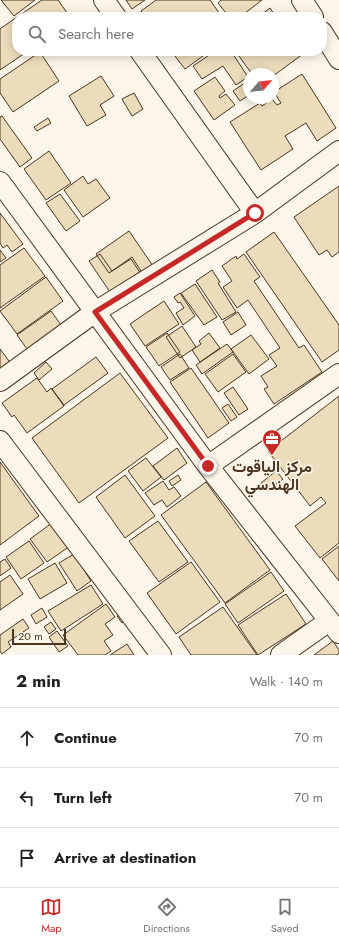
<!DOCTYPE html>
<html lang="en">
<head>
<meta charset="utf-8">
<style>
	:root { --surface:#fff; --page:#f6f6f6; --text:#202124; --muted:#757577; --line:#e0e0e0; --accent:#c62828 }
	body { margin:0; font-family:Jost,Vazirmatn,sans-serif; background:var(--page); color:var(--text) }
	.compass { position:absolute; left:243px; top:68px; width:36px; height:36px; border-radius:50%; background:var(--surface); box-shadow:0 2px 10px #0003; rotate:62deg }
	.scale { position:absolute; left:12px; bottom:10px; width:54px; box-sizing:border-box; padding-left:4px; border:2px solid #4a3520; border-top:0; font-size:11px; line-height:14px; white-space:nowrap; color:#4a3520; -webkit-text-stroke:3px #fbf6e9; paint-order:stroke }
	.stop { position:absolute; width:12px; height:12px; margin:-9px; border:3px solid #c62828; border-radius:50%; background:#fff }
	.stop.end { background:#c62828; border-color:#fff; box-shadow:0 1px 4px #0008 }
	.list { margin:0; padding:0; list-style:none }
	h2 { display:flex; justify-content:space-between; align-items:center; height:52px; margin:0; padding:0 16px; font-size:17px }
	h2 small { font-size:13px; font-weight:400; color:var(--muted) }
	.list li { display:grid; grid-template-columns:26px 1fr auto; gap:12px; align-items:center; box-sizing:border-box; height:60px; padding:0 16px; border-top:1px solid var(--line) }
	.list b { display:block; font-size:15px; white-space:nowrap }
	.list em { font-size:13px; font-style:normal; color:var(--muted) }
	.icon { flex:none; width:22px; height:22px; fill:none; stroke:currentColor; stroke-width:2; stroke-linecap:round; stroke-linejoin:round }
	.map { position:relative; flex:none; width:339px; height:655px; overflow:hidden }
	.search { position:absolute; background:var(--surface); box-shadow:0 2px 10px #0003; left:12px; right:12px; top:12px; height:44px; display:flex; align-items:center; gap:10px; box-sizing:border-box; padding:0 14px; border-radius:16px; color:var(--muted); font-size:15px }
	.sheet { height:232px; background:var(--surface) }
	nav { display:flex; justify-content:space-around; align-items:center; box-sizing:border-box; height:56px; border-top:1px solid var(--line); background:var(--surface); font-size:11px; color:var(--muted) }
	nav a { display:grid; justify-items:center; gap:2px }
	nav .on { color:var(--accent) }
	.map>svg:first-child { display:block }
	.building { fill:#ecdcbc; stroke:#4a3520 }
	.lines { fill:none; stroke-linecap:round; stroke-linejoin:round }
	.minor-casing { stroke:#4a3520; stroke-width:22 }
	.minor { stroke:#fbf6e9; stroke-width:20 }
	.route { stroke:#c62828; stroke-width:5 }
	.labels { text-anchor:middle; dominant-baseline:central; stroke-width:3; stroke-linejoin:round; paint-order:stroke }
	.poi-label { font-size:16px; font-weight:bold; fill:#4a3520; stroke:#fbf6e9 }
</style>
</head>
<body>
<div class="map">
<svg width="339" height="655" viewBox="0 0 339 655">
	<rect width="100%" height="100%" fill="#fbf6e9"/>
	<path class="building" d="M1,0H35L14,16Z
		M42,0H58L70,17H17Z
		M126,0H145L132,9Z
		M156,0H210L222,17H146L141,11Z
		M221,0H262L240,17H229L218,3Z
		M270,8L276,17H258Z
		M17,17V51H28L0,70V29Z
		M171,51H210L185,69Z
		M215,51H231L248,77L236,85L223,66L202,79L193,66Z
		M233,51H301L303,54L273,76V74H252L236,52L235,53Z
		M40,52L59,81L13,112L0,93V79Z
		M302,74L336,128L317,141L306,123L285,136L293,149L261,170L230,122L260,103L262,106L272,99L277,105L281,103L274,92Z
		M101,76L114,96L100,105L106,115L87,126L69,96Z
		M215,77L225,91L219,96L220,98L226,94L235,105L214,120L194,91Z
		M249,80V95L240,101L233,91Z
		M134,93L143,109L132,116L122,99Z
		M2,116L32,158L20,167L0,139V117Z
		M48,118L51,123L37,131L34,127Z
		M49,151L71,183L46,200L24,169Z
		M83,176L88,184L96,179L110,198L83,217L64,190Z
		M339,186V252L332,257L327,250L319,255L294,217Z
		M60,194L80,221L66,231L46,203Z
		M0,213L23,244L12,252L7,245L3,248L0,243Z
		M129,231L153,266L141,274L131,259L109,273L96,254Z
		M274,232L339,325V350L322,362L246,252Z
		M24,248L45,276L0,308V265Z
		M0,250L6,258L0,262Z
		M100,254L112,271L132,257L141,271L110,292L89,261Z
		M244,254L260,277L254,281L299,348L304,345L322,372L274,404L264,389L268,387L261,376L277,366L269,355L280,348L248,300L237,308L223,287L232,281L222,266L236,256L237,259Z
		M212,270L220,282L218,283L236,312L222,320L196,281Z
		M46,277L63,301L17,334L0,311Z
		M195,284L217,317L204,325L181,293Z
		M180,293L195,316L183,325L176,313L184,308L180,302L178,303L174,297Z
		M164,301L179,324L145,346L130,324Z
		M51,311L64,329L27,349L17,335Z
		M238,312L246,325L231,335L223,322Z
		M182,326L196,347L180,358L166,337Z
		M167,333L180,352L159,366L146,347Z
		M209,333L220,348L200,362L192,350L201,344L199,341Z
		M251,335L269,359L249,374L231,349Z
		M227,344L233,352L202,374L196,365Z
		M0,349L12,365L0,374Z
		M180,354L189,368L170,380L161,367Z
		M233,354L246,372L218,392L205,374Z
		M96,357L108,373L64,405L52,389Z
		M46,362L52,369L39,380L34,373Z
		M191,368L229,423L208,438L170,382Z
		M120,373L168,438L79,503L32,438Z
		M37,378L47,392L51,388L64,406L27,433L14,415L12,417L2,403Z
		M233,387L248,409L239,415L224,393Z
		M339,396V543L320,558L295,526L326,503L321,497L310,506L268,451Z
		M228,404L237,417L231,421L222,408Z
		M177,448L187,463L164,480L153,466Z
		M146,458L161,477L143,491L128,471Z
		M0,462L39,516L0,545Z
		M276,471L283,479L267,491L261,483Z
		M125,475L155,516L125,538L96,497Z
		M178,475L181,480L172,486L169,481Z
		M163,481L169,490L174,487L181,496L167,507L162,500L154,505L145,493Z
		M206,482L270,570L225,603L161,515Z
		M56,520L73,544L47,562L30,539Z
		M158,521L188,562L159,582L129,541Z
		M29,541L44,563L21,579L6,557Z
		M339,546V581L322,559Z
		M74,554L91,581L77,591L59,563Z
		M5,559L11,568L0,576V562Z
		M191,562L220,602L176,634L147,593Z
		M55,563L67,583L40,599L28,579Z
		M271,572L284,591L238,623L225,604Z
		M10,575L23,594L0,610V582Z
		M91,585L103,604L61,631L48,611Z
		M286,594L306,624L258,655L238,625Z
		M106,604L115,617L105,624L113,635L104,641L111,651L105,655H78L63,635Z
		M223,607L257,655H191L179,637Z
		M42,608L47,617L36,624L31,615Z
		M124,611L129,618L122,623L117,616Z
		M23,619L29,628L8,642L11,647L2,654L0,651V635Z
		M51,622L56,629L49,634L44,627Z
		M57,631L68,646L59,652L49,637Z
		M333,641L339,650V653L337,655H314Z
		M127,644L134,655H110Z"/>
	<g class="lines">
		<defs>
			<path id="minor" d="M104,0L116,17
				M302,0L313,17
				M322,32L339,59
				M140,51L255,213
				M0,182L208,466L339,633
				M0,381L95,312L255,213L339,151
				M0,441L161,655
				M208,466L339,374
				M281,655L329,621"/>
		</defs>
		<use href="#minor" class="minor-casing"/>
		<use href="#minor" class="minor"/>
	</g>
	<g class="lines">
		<path class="route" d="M208,466L95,312L255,213"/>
	</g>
	<defs>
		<symbol id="office-pin" viewBox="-11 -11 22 30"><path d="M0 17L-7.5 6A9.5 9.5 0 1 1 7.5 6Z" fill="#c62828" stroke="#fbf6e9"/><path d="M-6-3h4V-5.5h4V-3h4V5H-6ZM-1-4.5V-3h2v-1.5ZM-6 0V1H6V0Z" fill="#fff"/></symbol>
	</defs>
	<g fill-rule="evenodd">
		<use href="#office-pin" x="261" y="428" width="22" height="30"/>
	</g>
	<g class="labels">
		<g class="poi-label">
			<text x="272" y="466">مركز الياقوت<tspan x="272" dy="18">الهندسي</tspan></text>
		</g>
	</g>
</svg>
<svg class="compass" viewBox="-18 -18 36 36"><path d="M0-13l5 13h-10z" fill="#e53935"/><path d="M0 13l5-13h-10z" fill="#757577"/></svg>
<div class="scale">20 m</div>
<div class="stop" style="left:255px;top:213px"></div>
<div class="stop end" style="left:208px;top:466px"></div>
<div class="search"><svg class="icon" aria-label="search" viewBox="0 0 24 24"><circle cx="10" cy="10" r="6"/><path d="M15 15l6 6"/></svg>Search here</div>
</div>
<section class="sheet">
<h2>2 min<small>Walk · 140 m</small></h2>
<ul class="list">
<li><svg class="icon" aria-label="ahead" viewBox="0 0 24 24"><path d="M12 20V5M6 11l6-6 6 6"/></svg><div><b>Continue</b></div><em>70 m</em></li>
<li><svg class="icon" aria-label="left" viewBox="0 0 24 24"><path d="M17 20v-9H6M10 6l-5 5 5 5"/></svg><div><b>Turn left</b></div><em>70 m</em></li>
<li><svg class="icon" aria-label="arrive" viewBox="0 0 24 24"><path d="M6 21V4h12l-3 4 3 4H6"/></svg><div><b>Arrive at destination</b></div></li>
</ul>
</section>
<nav>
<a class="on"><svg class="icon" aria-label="map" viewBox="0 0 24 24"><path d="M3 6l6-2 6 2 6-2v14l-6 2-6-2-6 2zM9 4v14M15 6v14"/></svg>Map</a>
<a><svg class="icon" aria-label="directions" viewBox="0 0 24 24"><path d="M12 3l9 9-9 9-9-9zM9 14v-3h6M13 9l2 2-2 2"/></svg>Directions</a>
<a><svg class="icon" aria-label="saved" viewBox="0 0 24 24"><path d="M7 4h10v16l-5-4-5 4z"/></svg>Saved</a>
</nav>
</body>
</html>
